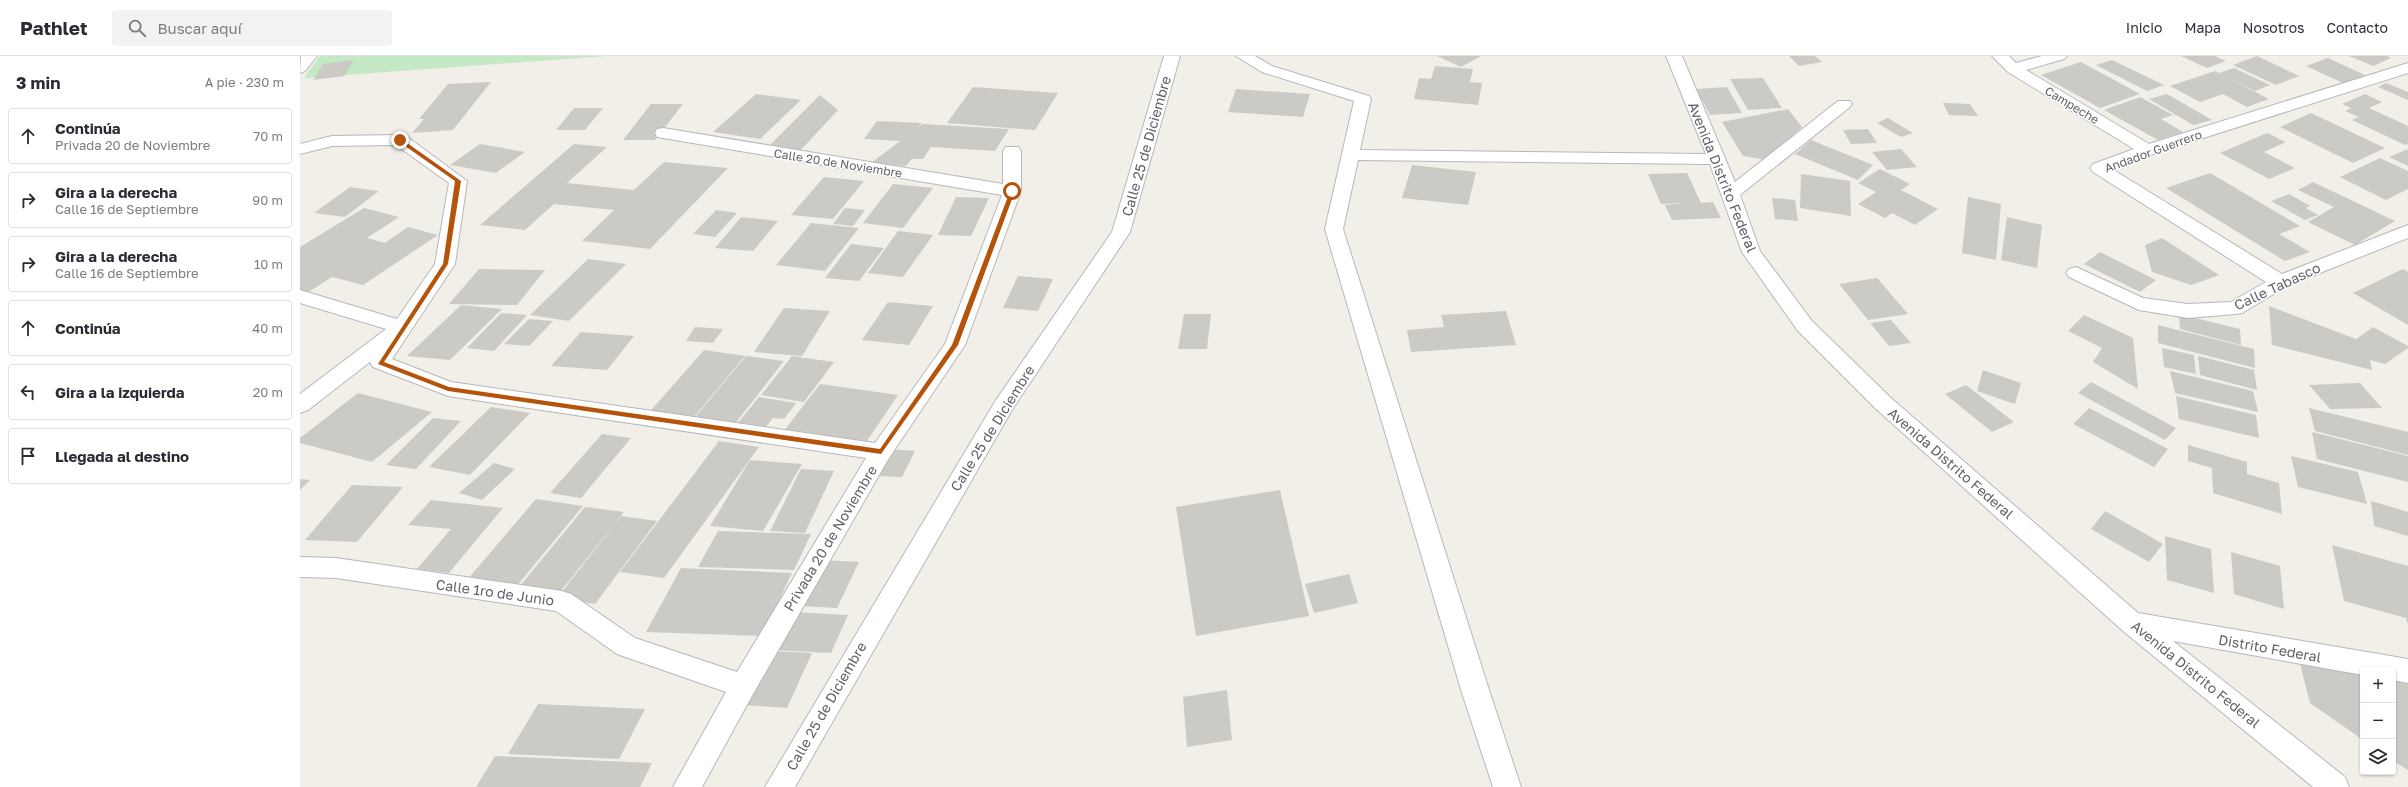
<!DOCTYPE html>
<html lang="es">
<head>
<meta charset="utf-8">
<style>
  :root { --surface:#fff; --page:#f2f2f3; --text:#2b2b33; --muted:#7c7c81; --line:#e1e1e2 }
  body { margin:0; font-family:"Golos Text",sans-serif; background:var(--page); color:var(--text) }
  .controls { position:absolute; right:12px; bottom:12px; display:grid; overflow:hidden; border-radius:4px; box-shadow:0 1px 3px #0004 }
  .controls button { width:36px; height:36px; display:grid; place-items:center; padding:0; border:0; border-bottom:1px solid var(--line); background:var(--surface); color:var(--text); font:20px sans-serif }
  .stop { position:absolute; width:12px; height:12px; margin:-9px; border:3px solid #b45309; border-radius:50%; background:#fff }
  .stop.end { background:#b45309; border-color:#fff; box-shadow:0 1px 4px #0008 }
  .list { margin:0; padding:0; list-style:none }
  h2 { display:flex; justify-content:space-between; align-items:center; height:52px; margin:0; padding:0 16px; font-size:17px }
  h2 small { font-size:13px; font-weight:400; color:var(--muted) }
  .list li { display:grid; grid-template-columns:26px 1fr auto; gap:12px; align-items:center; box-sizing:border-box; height:56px; margin:0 8px 8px; padding:0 8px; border:1px solid var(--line); border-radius:4px }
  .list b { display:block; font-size:15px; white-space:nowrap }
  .list p { margin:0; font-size:13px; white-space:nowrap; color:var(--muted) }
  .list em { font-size:13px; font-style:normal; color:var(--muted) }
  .icon { flex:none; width:22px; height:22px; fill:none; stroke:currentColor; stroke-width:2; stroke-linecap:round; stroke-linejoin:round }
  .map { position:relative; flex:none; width:2108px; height:731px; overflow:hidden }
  header { display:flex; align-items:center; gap:24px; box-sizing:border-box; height:56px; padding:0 20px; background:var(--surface); border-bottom:1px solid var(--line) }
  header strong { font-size:19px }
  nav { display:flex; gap:22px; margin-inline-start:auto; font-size:14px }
  .search { width:280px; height:36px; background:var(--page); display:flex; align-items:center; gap:10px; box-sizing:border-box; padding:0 14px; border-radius:4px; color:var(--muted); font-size:15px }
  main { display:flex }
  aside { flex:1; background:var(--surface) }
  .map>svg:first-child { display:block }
  .green { fill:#c5e8c5 }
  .building { fill:#cccac5 }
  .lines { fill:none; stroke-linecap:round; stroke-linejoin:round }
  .service-casing { stroke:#b5b8bc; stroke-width:2 }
  .minor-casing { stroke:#b5b8bc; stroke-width:2 }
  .service { fill:#fff; fill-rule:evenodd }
  .minor { fill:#fff; fill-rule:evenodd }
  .route { fill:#b45309 }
  .labels { text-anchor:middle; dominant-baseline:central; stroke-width:3; stroke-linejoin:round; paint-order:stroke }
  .far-street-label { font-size:12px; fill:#5f6368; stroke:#fff }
  .street-label { font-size:14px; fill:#5f6368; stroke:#fff }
</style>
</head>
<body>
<header>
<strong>Pathlet</strong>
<div class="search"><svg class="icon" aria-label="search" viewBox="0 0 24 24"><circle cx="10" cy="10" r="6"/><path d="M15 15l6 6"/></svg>Buscar aquí</div>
<nav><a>Inicio</a><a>Mapa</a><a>Nosotros</a><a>Contacto</a></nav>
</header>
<main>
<aside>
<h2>3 min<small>A pie · 230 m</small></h2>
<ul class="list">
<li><svg class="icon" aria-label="ahead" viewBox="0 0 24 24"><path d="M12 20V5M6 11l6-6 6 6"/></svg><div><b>Continúa</b><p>Privada 20 de Noviembre</p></div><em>70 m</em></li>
<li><svg class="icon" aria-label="right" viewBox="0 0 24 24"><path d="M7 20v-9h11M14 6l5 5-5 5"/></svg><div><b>Gira a la derecha</b><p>Calle 16 de Septiembre</p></div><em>90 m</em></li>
<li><svg class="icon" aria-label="right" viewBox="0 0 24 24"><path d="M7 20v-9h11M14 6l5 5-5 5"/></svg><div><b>Gira a la derecha</b><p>Calle 16 de Septiembre</p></div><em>10 m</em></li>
<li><svg class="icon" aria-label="ahead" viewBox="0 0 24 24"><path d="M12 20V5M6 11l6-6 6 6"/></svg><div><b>Continúa</b></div><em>40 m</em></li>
<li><svg class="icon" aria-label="left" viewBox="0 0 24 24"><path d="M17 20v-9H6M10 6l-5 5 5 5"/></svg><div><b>Gira a la izquierda</b></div><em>20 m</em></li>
<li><svg class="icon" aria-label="arrive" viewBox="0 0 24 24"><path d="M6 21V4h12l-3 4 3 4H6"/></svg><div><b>Llegada al destino</b></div></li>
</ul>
</aside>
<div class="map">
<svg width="2108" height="731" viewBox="0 0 2108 731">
  <rect width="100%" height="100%" fill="#f1efe8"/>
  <path class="green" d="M20,0H307L4,22Z"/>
  <path class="building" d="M1137,0H1181L1161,11Z
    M1489,0H1515L1522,6L1499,10Z
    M1881,0H1915L1926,5L1907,12Z
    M1957,0L1999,20L1976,29L1933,9Z
    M2049,0H2087L2091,2L2073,10Z
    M2028,2L2065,19L2043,27L2006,10Z
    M54,4L44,20L13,24L23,8Z
    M1812,4L1864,29L1847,35L1796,9Z
    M1781,6L1840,38L1800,52L1741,19Z
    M1135,10L1173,13L1170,26L1182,27L1178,49L1114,43L1119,22L1131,23Z
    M1934,12L1970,29L1955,35L1919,17Z
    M1915,15L1969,43L1947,51L1923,38L1900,46L1870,30Z
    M1463,22L1482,52L1448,54L1430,23Z
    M191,26L153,74L112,77L124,63H119L148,28Z
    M2086,27L2108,36V44L2078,31Z
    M673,31L758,37L735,74L647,67Z
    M1427,31L1442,57L1410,59L1396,33Z
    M936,33L1010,38L1003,61L928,56Z
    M456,38L501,44L460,83L413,76Z
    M1867,38L1912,64L1893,69L1849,43Z
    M2065,38L2082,46L2069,52L2108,70V88L2105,89L2052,64L2059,61L2045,55L2051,52L2042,48Z
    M520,39L538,54L498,97L466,93Z
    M1840,41L1873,59L1861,63L1883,76L1858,84L1804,54Z
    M1643,47L1670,48L1678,60L1649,59Z
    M351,48H383L355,84H323Z
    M274,52H303L285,74H256Z
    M1488,53L1502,71L1466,104L1443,100L1422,66Z
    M2011,57L2085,92L2053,107L1980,71Z
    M1588,62L1613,77L1601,81L1577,67Z
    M577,65L622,67L617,72L623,68L709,73L695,95L631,91L623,103H612L606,110L571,107L600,85L564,83Z
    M1568,73L1577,87L1551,88L1543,74Z
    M1967,77L1986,86L1964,96L1995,112L1969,123L1920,97Z
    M1511,84L1573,109L1558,124L1495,98Z
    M180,88L225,96L196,117L150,109Z
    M274,88L307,91L267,127L334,134L364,106L428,112L350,193L282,185L314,154L254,148L225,174L180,169Z
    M1601,93L1617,111L1587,114L1572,96Z
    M2108,93V110L2089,101Z
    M2080,102L2108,115V133L2086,144L2040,121Z
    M1112,109L1176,116L1168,149L1102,142Z
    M1580,113L1610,128L1601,134L1638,153L1615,169L1592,157L1585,162L1558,148L1576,136L1558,127Z
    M1387,117L1401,147L1413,146L1421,162L1372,164L1365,149L1384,147L1361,148L1348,118Z
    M1910,117L2000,170L1979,178L2010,196L1985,205L1866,132Z
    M1501,118L1550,125L1551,160L1500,152Z
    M524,121L564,125L533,163L491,159Z
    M2013,126L2095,165L2055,189L2008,166L2034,151L1998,134Z
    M593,128L633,132L603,172L563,167Z
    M50,131L79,135L45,161L14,157Z
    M1989,138L2010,150L2006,152L2018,159L2005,164L1971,145Z
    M656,141L689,142L671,180L638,179Z
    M1668,141L1701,148L1696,204L1662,197Z
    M1472,142L1495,144L1498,165L1475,163Z
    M64,152L99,161L67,182L85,187L108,171L138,179L63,229L32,221L7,237L0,235V191Z
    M545,152L565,154L553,170L533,168Z
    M416,154L437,157L415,181L393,178Z
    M441,161L478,165L453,195L415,192Z
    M1707,161L1742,169L1737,212L1701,204Z
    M511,167L559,172L525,215L476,209Z
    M598,175L633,179L603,221L568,217Z
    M1862,182L1919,219L1891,229L1852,216L1845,189Z
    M551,188L584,192L559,225L525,222Z
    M1800,196L1856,224L1840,236L1784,208Z
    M288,203L326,208L269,265L230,259Z
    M179,213L245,214L217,249L149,248Z
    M2103,213L2108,216V269L2053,237Z
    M718,220L753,223L738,255L703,252Z
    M1577,222L1608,258L1568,264L1539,228Z
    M588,246L633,250L609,289L562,284Z
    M161,249L202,253L150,304L107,300Z
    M1969,250L2056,283L2073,271L2108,290V292L2085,308L2070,304L2072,314L1972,289Z
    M484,252L530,255L502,300L454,296Z
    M1206,255L1216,289L1111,296L1107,274L1144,271L1141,259Z
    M201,257L227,259L194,295L167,292Z
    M884,258H911L907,293H878Z
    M1879,258L1940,273L1941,289L1880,273Z
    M1784,259L1833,282L1838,333L1793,306L1802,292L1768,275Z
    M229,263L253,265L229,290L204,288Z
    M1591,264L1611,287L1589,290L1570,267Z
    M1858,269L1954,293L1955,312L1858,287Z
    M395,271L423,273L413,287L386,285Z
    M281,276L334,280L307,314L251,310Z
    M1862,292L1894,299L1896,318L1864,311Z
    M404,294L445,300L390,366L346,360Z
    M446,300L484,305L431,373L391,366Z
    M492,300L534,306L504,346L461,339Z
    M1898,300L1954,314L1957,334L1900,319Z
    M1683,314L1721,327L1715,348L1677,335Z
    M1870,315L1953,335L1958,356L1875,337Z
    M1791,326L1876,372L1865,384L1778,337Z
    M2060,327L2082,352L2030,353L2009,329Z
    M520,328L598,339L565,388L483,376Z
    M1666,329L1714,366L1692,376L1645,338Z
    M58,337L132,356L72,406L0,387V382Z
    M1876,340L1956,359L1959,382L1879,363Z
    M459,341L496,347L484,363L473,362L461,377L433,373Z
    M191,351L230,357L170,419L129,411Z
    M1789,352L1868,393L1854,411L1773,368Z
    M2009,352L2108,376V399L2015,375Z
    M133,362L161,365L116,413L86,409Z
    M2012,376L2108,400V426L2017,403Z
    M302,378L331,382L281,442L250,437Z
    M419,385L459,391L364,522L320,516Z
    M1888,389L1947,406V418L1979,427L1982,458L1913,437L1912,412L1888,405Z
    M588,393L615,395L602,421L575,420Z
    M1991,400L2058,416L2067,448L1998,431Z
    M450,404L502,408L463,475L410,470Z
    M194,407L215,413L182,444L159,437Z
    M501,413L534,415L505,477L470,475Z
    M0,423L10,424L0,434Z
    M52,429L103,431L57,486L5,484Z
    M980,434L1009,560L896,580L876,451Z
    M236,443L283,450L215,532L167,524Z
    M131,444L203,452L149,517L117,513L151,473L108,469Z
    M2071,445L2108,456V480L2074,470Z
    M285,451L324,456L256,541L215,536Z
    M1805,455L1863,488L1849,506L1791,473Z
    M321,460L357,465L295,548L257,542Z
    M418,475L511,478L494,514L398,511Z
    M1865,480L1911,493L1914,537L1867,524Z
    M2032,489L2108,510V569L2106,562L2044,545Z
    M1931,496L1980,510L1984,553L1934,538Z
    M522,504L559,506L537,552L499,550Z
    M381,512L492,517L462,580L346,576Z
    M1049,518L1058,547L1014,557L1005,528Z
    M492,556L548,559L531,597L473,594Z
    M470,595L512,597L487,652L444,649Z
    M1998,600L2063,616V684L2010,647Z
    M2093,623L2108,627V714L2093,705Z
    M927,634L932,684L887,691L883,641Z
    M238,648L345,653L319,703L208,698Z
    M195,700L352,707L340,731H176Z"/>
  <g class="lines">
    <defs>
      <path id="service" d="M1,0H17L5,15L0,17Z"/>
      <path id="minor" d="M864,0H880L830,176L712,354L495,731H465L696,344L812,176Z
        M936,0H955L972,10L1069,40L1071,43L1060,94L1406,98L1366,0H1382L1435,126L1538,45H1550L1552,48L1550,51L1440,139L1460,195L1512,265L1591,342L1838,557L2108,603V627L2093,624V614H2063V619L1873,585L2045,721L2049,731H2013L1823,575L1575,352L1498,275L1442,196L1410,108L1058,104L1043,173L1190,637L1221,731H1193L1162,637L1025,173L1054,45L962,16Z
        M1692,0H1709L1716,7L1742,0H1767L1764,3L1726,14L1849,88L2108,7V17L1853,98L1812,113L1982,218L2108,169V182L1987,230L1942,257L1935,258L1888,262L1839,254L1769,221L1766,217L1769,213L1776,211L1843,242L1888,248L1931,246L1966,226L1793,116L1790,112L1793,108L1834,93L1708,16Z
        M363,72L703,128V95L706,91H718L721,95V135L665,289L589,402L453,638L402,731H373L426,636L317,598L256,555L36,522L0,521V501L36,502L262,535L271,538L335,582L437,616L566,402L148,340L73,311L70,306L8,354L0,357V338L86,273L0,247V234L97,263L135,208L149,127L96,89L32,90L0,98V88L32,80L100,79L106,80L167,125L155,208L92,303L151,326L575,387L645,288L702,139L357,81L355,77L357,73Z"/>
    </defs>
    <use href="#service" class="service-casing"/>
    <use href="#minor" class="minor-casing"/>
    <use href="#service" class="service"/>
    <use href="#minor" class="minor"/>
  </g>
  <path class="route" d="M100,82L161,125L148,208L84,306L149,331L580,393L652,289L710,135H715L658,289L581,398L148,335L78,308L143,208L155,125L98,85Z"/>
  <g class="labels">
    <g class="far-street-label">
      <text transform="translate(1772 49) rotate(31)">Campeche</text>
      <text transform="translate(1853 95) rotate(-20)">Andador Guerrero</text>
      <text transform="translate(538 107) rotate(9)">Calle 20 de Noviembre</text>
    </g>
    <g class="street-label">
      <text transform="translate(846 90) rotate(-74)">Calle 25 de Diciembre</text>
      <text transform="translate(1423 121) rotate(68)">Avenida Distrito Federal</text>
      <text transform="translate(1977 230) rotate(-25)">Calle Tabasco</text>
      <text transform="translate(692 372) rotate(-58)">Calle 25 de Diciembre</text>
      <text transform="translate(1651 407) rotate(41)">Avenida Distrito Federal</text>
      <text transform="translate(530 482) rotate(-59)">Privada 20 de Noviembre</text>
      <text transform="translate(195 536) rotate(8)">Calle 1ro de Junio</text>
      <text transform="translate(1970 592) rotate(10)">Distrito Federal</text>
      <text transform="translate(1896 618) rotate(39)">Avenida Distrito Federal</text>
      <text transform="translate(526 650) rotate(-60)">Calle 25 de Diciembre</text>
    </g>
  </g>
</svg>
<div class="controls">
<button>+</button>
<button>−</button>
<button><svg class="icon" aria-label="layers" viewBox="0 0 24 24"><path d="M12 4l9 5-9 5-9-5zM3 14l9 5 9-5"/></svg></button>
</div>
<div class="stop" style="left:712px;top:135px"></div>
<div class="stop end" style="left:100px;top:84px"></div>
</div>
</main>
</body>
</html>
